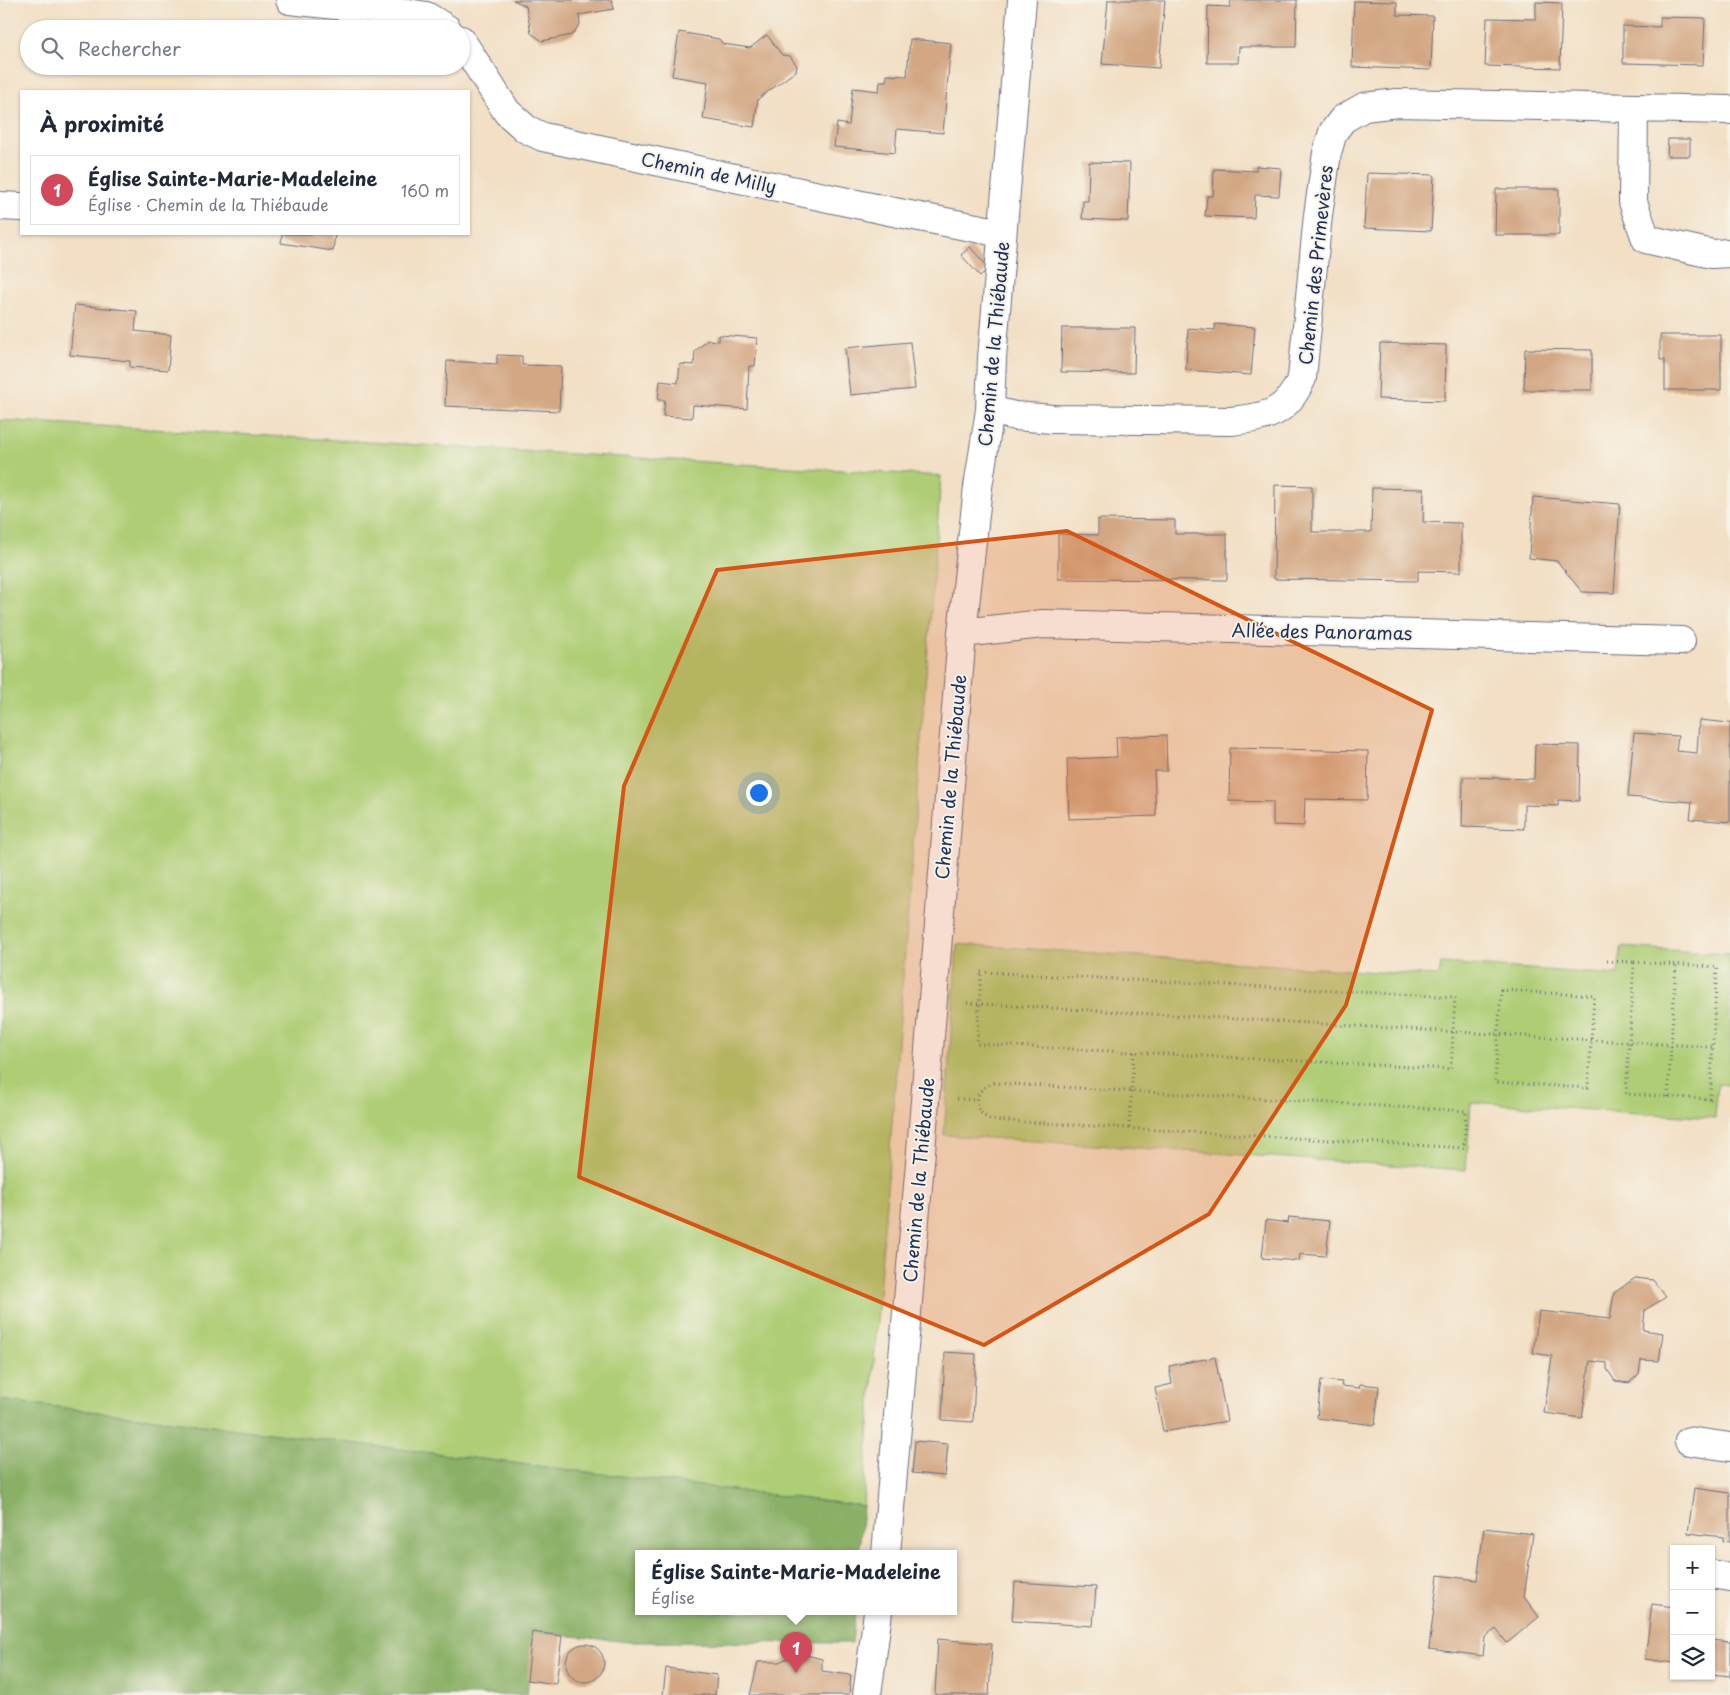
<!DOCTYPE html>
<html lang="fr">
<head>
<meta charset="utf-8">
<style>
  :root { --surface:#fff; --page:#f6f6f7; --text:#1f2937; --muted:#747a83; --line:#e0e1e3; --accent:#d1495b }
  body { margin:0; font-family:"Playpen Sans",sans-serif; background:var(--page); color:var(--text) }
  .controls { position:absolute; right:15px; bottom:15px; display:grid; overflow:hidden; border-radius:0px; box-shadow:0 1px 4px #0004 }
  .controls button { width:45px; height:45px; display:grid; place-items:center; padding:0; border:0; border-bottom:1px solid var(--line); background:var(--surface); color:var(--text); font:25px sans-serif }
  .you { position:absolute; left:758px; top:792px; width:18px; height:18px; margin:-12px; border:4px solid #fff; border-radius:50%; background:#1a73e8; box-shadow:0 0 0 8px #1a73e833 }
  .badge { display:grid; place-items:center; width:32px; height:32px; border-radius:50%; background:var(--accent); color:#fff; font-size:16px; font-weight:700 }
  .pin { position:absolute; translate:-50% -41px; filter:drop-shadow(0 1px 2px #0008) }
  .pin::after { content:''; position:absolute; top:26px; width:18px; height:15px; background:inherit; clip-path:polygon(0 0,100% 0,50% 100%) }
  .popup { position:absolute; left:635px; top:1550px; width:322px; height:65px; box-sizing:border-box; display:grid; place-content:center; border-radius:0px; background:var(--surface); filter:drop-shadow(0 1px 4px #0005); font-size:16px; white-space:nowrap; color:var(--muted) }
  .popup b { font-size:19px; color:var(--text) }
  .popup::after { content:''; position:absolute; left:50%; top:100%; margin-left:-10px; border:10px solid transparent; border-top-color:var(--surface) }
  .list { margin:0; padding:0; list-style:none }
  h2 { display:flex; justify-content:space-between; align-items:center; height:65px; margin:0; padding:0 20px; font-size:21px }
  h2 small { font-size:16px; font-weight:400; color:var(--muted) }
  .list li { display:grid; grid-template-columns:32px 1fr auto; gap:15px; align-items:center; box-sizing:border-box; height:70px; margin:0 10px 10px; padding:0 10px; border:1px solid var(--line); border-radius:0px }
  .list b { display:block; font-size:19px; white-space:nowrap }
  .list p { margin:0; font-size:16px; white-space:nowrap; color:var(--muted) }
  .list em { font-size:16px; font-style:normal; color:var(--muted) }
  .icon { flex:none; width:28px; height:28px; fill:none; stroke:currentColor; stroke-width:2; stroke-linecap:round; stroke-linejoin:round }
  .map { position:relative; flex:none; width:1730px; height:1695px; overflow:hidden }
  .search { position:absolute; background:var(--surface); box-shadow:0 1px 4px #0004; left:20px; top:20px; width:450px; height:55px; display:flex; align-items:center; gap:12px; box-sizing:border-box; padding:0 18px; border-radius:28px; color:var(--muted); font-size:19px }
  .panel { position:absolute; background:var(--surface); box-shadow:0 1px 4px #0004; left:20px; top:90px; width:450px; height:145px; border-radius:0px }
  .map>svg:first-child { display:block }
  .green { fill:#aecd74; stroke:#647e69 }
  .forest { fill:#8ab066; stroke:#527062 }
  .building { fill:#d3a783 }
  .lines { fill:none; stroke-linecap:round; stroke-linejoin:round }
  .minor-casing { stroke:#666d82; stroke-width:30 }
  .path { stroke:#666d82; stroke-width:3; stroke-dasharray:1 4; stroke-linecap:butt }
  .minor { stroke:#fff; stroke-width:28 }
  .marked { fill:#d45514; fill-opacity:0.2; stroke:#d45514; stroke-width:4; stroke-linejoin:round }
  .labels { text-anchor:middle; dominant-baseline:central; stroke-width:4; stroke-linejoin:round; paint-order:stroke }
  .street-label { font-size:18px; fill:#1b2f5e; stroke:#f7f3e8 }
</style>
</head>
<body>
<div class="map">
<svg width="1730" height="1695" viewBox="0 0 1730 1695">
  <rect width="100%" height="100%" fill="#f7f3e8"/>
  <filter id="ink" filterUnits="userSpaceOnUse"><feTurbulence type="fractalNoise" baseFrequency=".02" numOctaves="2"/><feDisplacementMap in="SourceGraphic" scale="10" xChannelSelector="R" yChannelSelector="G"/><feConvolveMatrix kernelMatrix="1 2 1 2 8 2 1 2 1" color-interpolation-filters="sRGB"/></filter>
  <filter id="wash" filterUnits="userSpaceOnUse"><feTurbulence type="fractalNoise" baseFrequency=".0096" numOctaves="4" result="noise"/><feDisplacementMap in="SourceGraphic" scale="20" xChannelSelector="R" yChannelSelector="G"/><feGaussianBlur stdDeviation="1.12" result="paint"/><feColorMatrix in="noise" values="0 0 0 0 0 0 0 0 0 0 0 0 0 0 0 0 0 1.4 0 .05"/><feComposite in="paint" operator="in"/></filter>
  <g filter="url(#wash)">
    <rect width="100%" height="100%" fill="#f2dfc4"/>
    <path class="green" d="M0,420L941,476L863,1506L0,1400Z
      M957,944L1439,976L1441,963L1618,975L1621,947L1730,954V1085L1718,1084L1715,1118L1471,1102L1466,1170L944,1135Z"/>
    <path class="forest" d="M0,1400L863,1506L859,1554H638V1612H855L852,1643L629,1642L533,1632L527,1695H0Z"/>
    <g id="blocks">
      <path class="building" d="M513,0H612L614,9L579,15L580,24L572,35L542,41L531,33L526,6Z
        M1108,0H1165L1159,68L1102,64Z
        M1231,0H1297L1296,47H1239L1238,63H1207L1208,6L1230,7Z
        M1354,1L1397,2V15L1433,16L1431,70L1352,67Z
        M1536,2L1562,3L1560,68L1485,66L1487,18L1536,19Z
        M1660,17L1705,18L1703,65L1623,63V26L1660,27Z
        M679,32L719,39L723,44L750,48L767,35L782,55L790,56L797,66L796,71L758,99L754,127L703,119L708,82L672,76Z
        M910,39L951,43L943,133L897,129L895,153L834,147L837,123L849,125L853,88L879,91L880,81H886L887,75L907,76Z
        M1668,139H1690V156H1667Z
        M1089,162L1130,163L1128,221L1082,219L1083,201H1088Z
        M1256,166L1281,168L1279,196L1255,195L1254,218L1205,216L1207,196H1213L1214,169L1256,171Z
        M1367,173L1434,175L1431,231L1364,228Z
        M1496,189H1559V235H1495Z
        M282,234H335L333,251L281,243Z
        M970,247L989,268L980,276L961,255Z
        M75,305L137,311L135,331L171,335L168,370L130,367V361L70,355Z
        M1215,324L1255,327L1251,375L1186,370L1188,328L1215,330Z
        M1062,328H1135L1134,373L1061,372Z
        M719,335L757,338L755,366H749L747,409L693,405L692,418L663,416L665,400H658L660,381L678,383L680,364L694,365L695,351L708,340L719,341Z
        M1660,335H1721V390H1665V360H1660Z
        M910,342L915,389L850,395L845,348Z
        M1380,343L1446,345L1445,401L1378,399Z
        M1525,349L1592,350V390H1524Z
        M497,355L522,356V365L561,366L559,411L445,406L447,361L497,364Z
        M1275,485L1312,486V532H1371L1372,488L1424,489L1423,522L1461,523V572L1418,571V581L1274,579Z
        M1533,497L1620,504L1614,593L1582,592L1557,561L1529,558Z
        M1098,519L1175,520V534H1227V580L1058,579V534L1098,535Z
        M1699,720L1730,723V822L1690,819L1692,802L1628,797L1634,733L1678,736L1676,751L1697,753Z
        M1166,735L1167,771H1154L1156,816L1069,819L1067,759L1117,757L1116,737Z
        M1535,744L1580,745L1579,801L1558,800V806L1524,805V829L1462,827L1463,777L1534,779Z
        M1230,748L1368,751L1367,800L1305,799L1304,826L1273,825V802L1229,801Z
        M1289,1217L1330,1221L1326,1256L1300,1254L1299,1261L1262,1258L1266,1220L1288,1223Z
        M1635,1278L1653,1280L1666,1297L1645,1310L1643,1330L1663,1333L1659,1361L1641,1360L1639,1374L1629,1383L1615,1381L1607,1369V1363L1590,1361L1582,1418L1544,1413L1552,1356L1533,1353L1539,1311L1610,1319L1614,1293Z
        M945,1352L976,1354L973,1422L942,1420Z
        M1215,1357L1227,1421L1163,1432L1155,1388L1172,1384L1169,1366Z
        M1321,1380L1342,1382L1341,1386L1359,1388L1360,1384L1379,1386L1375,1425L1317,1418Z
        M915,1441L948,1444L945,1476L912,1473Z
        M1694,1488L1730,1493V1542L1723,1541V1537L1688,1533Z
        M1484,1528L1533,1534L1524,1597L1539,1617L1507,1643L1496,1629L1485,1637L1483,1656L1429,1649L1438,1575L1477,1580Z
        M1015,1582L1096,1587L1093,1626L1012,1621Z
        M1652,1604L1674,1607V1663L1645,1659Z
        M532,1632L562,1636L556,1684L527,1680Z
        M938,1639L992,1644L989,1695H935Z
        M1711,1640L1730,1642V1676L1711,1674Z
        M566 1663a19 19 0 1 1 38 0a19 19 0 1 1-38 0Z
        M799,1653L822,1659V1671L851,1675L849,1695H750L758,1662H779Z
        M666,1668L717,1675L715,1695H663Z"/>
    </g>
  </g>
  <g filter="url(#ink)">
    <use href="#blocks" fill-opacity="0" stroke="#666d82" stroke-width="1"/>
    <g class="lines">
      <defs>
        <path id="minor" d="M290,0L408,13L426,16L447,29
          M461,40L507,112L526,129L543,137L894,212L1002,233
          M1634,108L1633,202L1646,239L1712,254L1730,253
          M0,206L21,207
          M990,410L1015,416L1053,419L1231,421C1268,417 1286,414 1302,378L1318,215L1327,153L1333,132L1343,119L1364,107L1397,103L1730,110
          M962,633L1043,624L1681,641
          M1689,1441L1730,1447
          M886,1554L921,1151L962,633L978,487L990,410L992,358L1022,0
          M1711,1574L1730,1577
          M867,1695L878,1612"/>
      </defs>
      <use href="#minor" class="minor-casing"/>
      <path class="path" d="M1607,961L1634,962
        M1634,962L1717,967L1710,1099L1626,1094Z
        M981,972L1455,997L1451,1069L977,1044Z
        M1501,990L1594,996L1588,1088L1495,1082Z
        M967,1003L1712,1047
        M994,1083L1466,1111L1464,1148L991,1120C970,1110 973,1089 994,1083Z
        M1668,1097L1676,965
        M957,1099L976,1100
        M1129,1128L1134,1052"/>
      <use href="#minor" class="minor"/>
    </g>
  </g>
  <path class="marked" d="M1067,531L1432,710L1346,1005L1209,1214L984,1345L579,1177L624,786L717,570Z"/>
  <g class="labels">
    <g class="street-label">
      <text transform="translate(709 172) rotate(12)">Chemin de Milly</text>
      <text transform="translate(1315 265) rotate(-84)">Chemin des Primevères</text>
      <text transform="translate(993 344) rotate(-85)">Chemin de la Thiébaude</text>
      <text transform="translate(1322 631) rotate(1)">Allée des Panoramas</text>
      <text transform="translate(950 777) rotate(-85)">Chemin de la Thiébaude</text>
      <text transform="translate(918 1180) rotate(-85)">Chemin de la Thiébaude</text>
    </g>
  </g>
</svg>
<div class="controls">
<button>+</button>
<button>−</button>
<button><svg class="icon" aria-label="layers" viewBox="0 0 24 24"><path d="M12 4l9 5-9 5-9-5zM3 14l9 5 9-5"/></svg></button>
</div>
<div class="you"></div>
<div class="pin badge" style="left:796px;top:1673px">1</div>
<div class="popup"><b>Église Sainte-Marie-Madeleine</b>Église</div>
<div class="search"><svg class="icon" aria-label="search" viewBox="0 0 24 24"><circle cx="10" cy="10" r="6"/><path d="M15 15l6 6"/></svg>Rechercher</div>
<section class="panel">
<h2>À proximité<small></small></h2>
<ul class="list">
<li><span class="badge">1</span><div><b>Église Sainte-Marie-Madeleine</b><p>Église · Chemin de la Thiébaude</p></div><em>160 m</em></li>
</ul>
</section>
</div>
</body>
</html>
